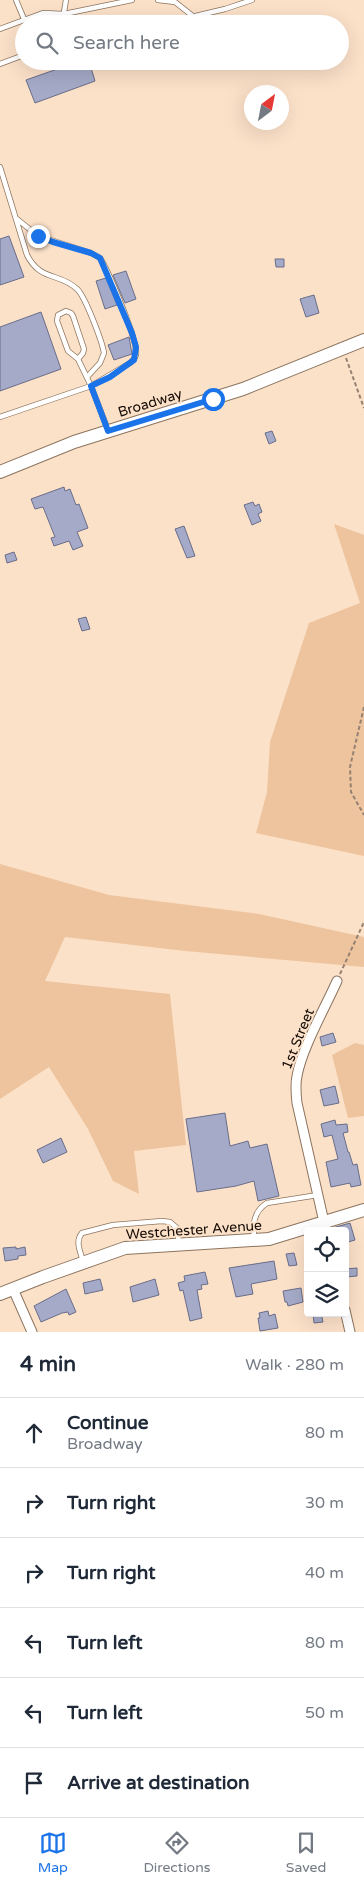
<!DOCTYPE html>
<html lang="en">
<head>
<meta charset="utf-8">
<style>
  :root { --surface:#fff; --page:#f2f2f3; --text:#1f2937; --muted:#747a83; --line:#e0e1e3; --accent:#1a73e8 }
  body { margin:0; font-family:"Varela Round",sans-serif; background:var(--page); color:var(--text) }
  .controls { position:absolute; right:15px; bottom:15px; display:grid; overflow:hidden; border-radius:5px; box-shadow:0 5px 20px #0002 }
  .controls button { width:45px; height:45px; display:grid; place-items:center; padding:0; border:0; border-bottom:1px solid var(--line); background:var(--surface); color:var(--text); font:25px sans-serif }
  .compass { position:absolute; left:244px; top:85px; width:45px; height:45px; border-radius:50%; background:var(--surface); box-shadow:0 5px 20px #0002; rotate:32deg }
  .stop { position:absolute; width:15px; height:15px; margin:-11px; border:4px solid #1a73e8; border-radius:50%; background:#fff }
  .stop.end { background:#1a73e8; border-color:#fff; box-shadow:0 1px 5px #0008 }
  .list { margin:0; padding:0; list-style:none }
  h2 { display:flex; justify-content:space-between; align-items:center; height:65px; margin:0; padding:0 20px; font-size:21px }
  h2 small { font-size:16px; font-weight:400; color:var(--muted) }
  .list li { display:grid; grid-template-columns:32px 1fr auto; gap:15px; align-items:center; box-sizing:border-box; height:70px; padding:0 20px; border-top:1px solid var(--line) }
  .list b { display:block; font-size:19px; white-space:nowrap }
  .list p { margin:0; font-size:16px; white-space:nowrap; color:var(--muted) }
  .list em { font-size:16px; font-style:normal; color:var(--muted) }
  .icon { flex:none; width:28px; height:28px; fill:none; stroke:currentColor; stroke-width:2; stroke-linecap:round; stroke-linejoin:round }
  .map { position:relative; flex:none; width:364px; height:1332px; overflow:hidden }
  .search { position:absolute; background:var(--surface); box-shadow:0 5px 20px #0002; left:15px; right:15px; top:15px; height:55px; display:flex; align-items:center; gap:12px; box-sizing:border-box; padding:0 18px; border-radius:28px; color:var(--muted); font-size:19px }
  .sheet { height:485px; background:var(--surface) }
  nav { display:flex; justify-content:space-around; align-items:center; box-sizing:border-box; height:70px; border-top:1px solid var(--line); background:var(--surface); font-size:14px; color:var(--muted) }
  nav a { display:grid; justify-items:center; gap:2px }
  nav .on { color:var(--accent) }
  .map>svg:first-child { display:block }
  .green { fill:#edc49d }
  .building { fill:#a5aac8; stroke:#696d89 }
  .lines { fill:none; stroke-linecap:round; stroke-linejoin:round }
  .lane-casing { stroke:#8c745e; stroke-width:6 }
  .street-casing { stroke:#8c745e; stroke-width:11 }
  .secondary-casing { stroke:#8c745e; stroke-width:14 }
  .path { stroke:#958272; stroke-width:2; stroke-dasharray:4 2.5; stroke-linecap:butt }
  .lane { stroke:#fff; stroke-width:4.5 }
  .street { stroke:#fff; stroke-width:9 }
  .secondary { stroke:#fff; stroke-width:12 }
  .route { stroke:#1a73e8; stroke-width:6 }
  .labels { text-anchor:middle; dominant-baseline:central; stroke-width:4; stroke-linejoin:round; paint-order:stroke }
  .street-label { font-size:14px; fill:#130a04; stroke:#fce1c9 }
</style>
</head>
<body>
<div class="map">
<svg width="364" height="1332" viewBox="0 0 364 1332">
  <rect width="100%" height="100%" fill="#fce1c9"/>
  <path class="green" d="M334,524L364,535V856L256,833L267,792L270,742L309,623L360,603Z
    M0,864L109,895L259,914L364,937V967L185,951L65,937L45,981L170,994L186,1145L134,1151L139,1194L113,1181L88,1129L49,1067L0,1099Z
    M355,1043L364,1045V1116L348,1118L332,1055Z"/>
  <path class="building" d="M80,61H89L95,81L35,103L26,80Z
    M9,236L24,277L0,285V239Z
    M275,259H284V267H276Z
    M126,271L136,299L125,303L113,275Z
    M106,278L117,305L105,309L96,281Z
    M314,295L319,313L306,317L300,299Z
    M41,312L61,369L0,391V327Z
    M129,337L132,354L114,360L108,345Z
    M272,431L276,441L269,444L265,433Z
    M64,487L65,491L70,489L76,505L79,504L88,528L77,532L83,546L73,550L69,541L54,546L51,538L55,537L43,507L35,509L31,499Z
    M253,502L255,506L259,504L262,512L258,514L261,521L252,525L244,505Z
    M184,526L195,556L187,558L175,529Z
    M14,552L17,560L7,563L5,555Z
    M86,617L90,629L82,631L78,619Z
    M333,1033L336,1042L322,1046L320,1037Z
    M335,1086L339,1103L324,1106L320,1090Z
    M225,1113L230,1146L248,1141L250,1148L267,1144L279,1196L258,1201L254,1181L236,1186L197,1192L186,1119Z
    M335,1120L336,1125L347,1124L348,1132L343,1133L348,1152H349L353,1165L357,1164L361,1185L351,1187L350,1183L331,1187L326,1162L338,1159L332,1135L324,1137L321,1124Z
    M61,1138L67,1152L43,1163L37,1150Z
    M350,1223L355,1240L345,1243V1231H332V1228Z
    M16,1247V1249L25,1247L26,1255L18,1256V1259L5,1261L3,1248Z
    M294,1253L297,1265L289,1266L286,1254Z
    M274,1261L277,1279L251,1284L253,1294L236,1297L229,1268Z
    M357,1268V1276L346,1277L345,1269Z
    M205,1272L208,1284L201,1285L202,1289L197,1290L202,1318L190,1321L183,1290L180,1291L178,1283L185,1281L184,1276Z
    M100,1279L103,1290L85,1294L83,1283Z
    M155,1279L159,1295L133,1302L130,1287Z
    M301,1288L303,1302L288,1306L287,1302H285L283,1291Z
    M66,1289L76,1312L69,1315L68,1312L62,1313L41,1322L34,1306Z
    M268,1311L269,1316L275,1314L278,1328L260,1331L258,1318H260L259,1313Z
    M313,1313H321L323,1322L314,1323Z"/>
  <g class="lines">
    <defs>
      <path id="lane" d="M16,0L24,19
        M158,0L175,2L194,17
        M62,24L66,0
        M162,24L225,9L252,0
        M0,29L43,13L64,14L132,0
        M0,64L24,55
        M0,167L27,255C41,282 59,272 77,289C85,296 102,341 104,353L100,363L87,377
        M78,359L83,353L84,349L73,316L71,313L66,311L58,315L57,321L68,351L78,359L91,386L108,430
        M0,417L91,386L130,363C133,360 136,358 136,354C138,341 108,270 100,258L91,253L38,236L17,219
        M254,1239C253,1224 253,1212 267,1203L318,1195
        M83,1261C80,1251 75,1241 82,1233L113,1225L162,1221L170,1222L177,1228L179,1244"/>
      <path id="street" d="M326,1231L297,1103C296,1094 295,1085 297,1076C302,1048 325,1008 337,981
        M13,1289L32,1332
        M345,1310L350,1332"/>
      <path id="secondary" d="M0,472L74,442L243,389L364,340
        M0,1294L43,1277L125,1248L269,1239L364,1210"/>
    </defs>
    <use href="#lane" class="lane-casing"/>
    <use href="#street" class="street-casing"/>
    <use href="#secondary" class="secondary-casing"/>
    <path class="path" d="M346,358L364,408
      M364,707L350,767L351,792L364,815
      M340,974L364,922"/>
    <use href="#lane" class="lane"/>
    <use href="#street" class="street"/>
    <use href="#secondary" class="secondary"/>
  </g>
  <g class="lines">
    <path class="route" d="M38,236L53,242L91,253L100,258L132,333L136,347L134,360L110,377L91,386L108,431L213,399"/>
  </g>
  <g class="labels">
    <g class="street-label">
      <text transform="translate(150 403) rotate(-17)">Broadway</text>
      <text transform="translate(298 1039) rotate(-68)">1st Street</text>
      <text transform="translate(194 1230) rotate(-4)">Westchester Avenue</text>
    </g>
  </g>
</svg>
<div class="controls">
<button><svg class="icon" aria-label="locate" viewBox="0 0 24 24"><circle cx="12" cy="12" r="6"/><path d="M12 2v4M12 18v4M2 12h4M18 12h4"/></svg></button>
<button><svg class="icon" aria-label="layers" viewBox="0 0 24 24"><path d="M12 4l9 5-9 5-9-5zM3 14l9 5 9-5"/></svg></button>
</div>
<svg class="compass" viewBox="-18 -18 36 36"><path d="M0-13l5 13h-10z" fill="#e53935"/><path d="M0 13l5-13h-10z" fill="#747a83"/></svg>
<div class="stop" style="left:213px;top:399px"></div>
<div class="stop end" style="left:38px;top:236px"></div>
<div class="search"><svg class="icon" aria-label="search" viewBox="0 0 24 24"><circle cx="10" cy="10" r="6"/><path d="M15 15l6 6"/></svg>Search here</div>
</div>
<section class="sheet">
<h2>4 min<small>Walk · 280 m</small></h2>
<ul class="list">
<li><svg class="icon" aria-label="ahead" viewBox="0 0 24 24"><path d="M12 20V5M6 11l6-6 6 6"/></svg><div><b>Continue</b><p>Broadway</p></div><em>80 m</em></li>
<li><svg class="icon" aria-label="right" viewBox="0 0 24 24"><path d="M7 20v-9h11M14 6l5 5-5 5"/></svg><div><b>Turn right</b></div><em>30 m</em></li>
<li><svg class="icon" aria-label="right" viewBox="0 0 24 24"><path d="M7 20v-9h11M14 6l5 5-5 5"/></svg><div><b>Turn right</b></div><em>40 m</em></li>
<li><svg class="icon" aria-label="left" viewBox="0 0 24 24"><path d="M17 20v-9H6M10 6l-5 5 5 5"/></svg><div><b>Turn left</b></div><em>80 m</em></li>
<li><svg class="icon" aria-label="left" viewBox="0 0 24 24"><path d="M17 20v-9H6M10 6l-5 5 5 5"/></svg><div><b>Turn left</b></div><em>50 m</em></li>
<li><svg class="icon" aria-label="arrive" viewBox="0 0 24 24"><path d="M6 21V4h12l-3 4 3 4H6"/></svg><div><b>Arrive at destination</b></div></li>
</ul>
</section>
<nav>
<a class="on"><svg class="icon" aria-label="map" viewBox="0 0 24 24"><path d="M3 6l6-2 6 2 6-2v14l-6 2-6-2-6 2zM9 4v14M15 6v14"/></svg>Map</a>
<a><svg class="icon" aria-label="directions" viewBox="0 0 24 24"><path d="M12 3l9 9-9 9-9-9zM9 14v-3h6M13 9l2 2-2 2"/></svg>Directions</a>
<a><svg class="icon" aria-label="saved" viewBox="0 0 24 24"><path d="M7 4h10v16l-5-4-5 4z"/></svg>Saved</a>
</nav>
</body>
</html>
